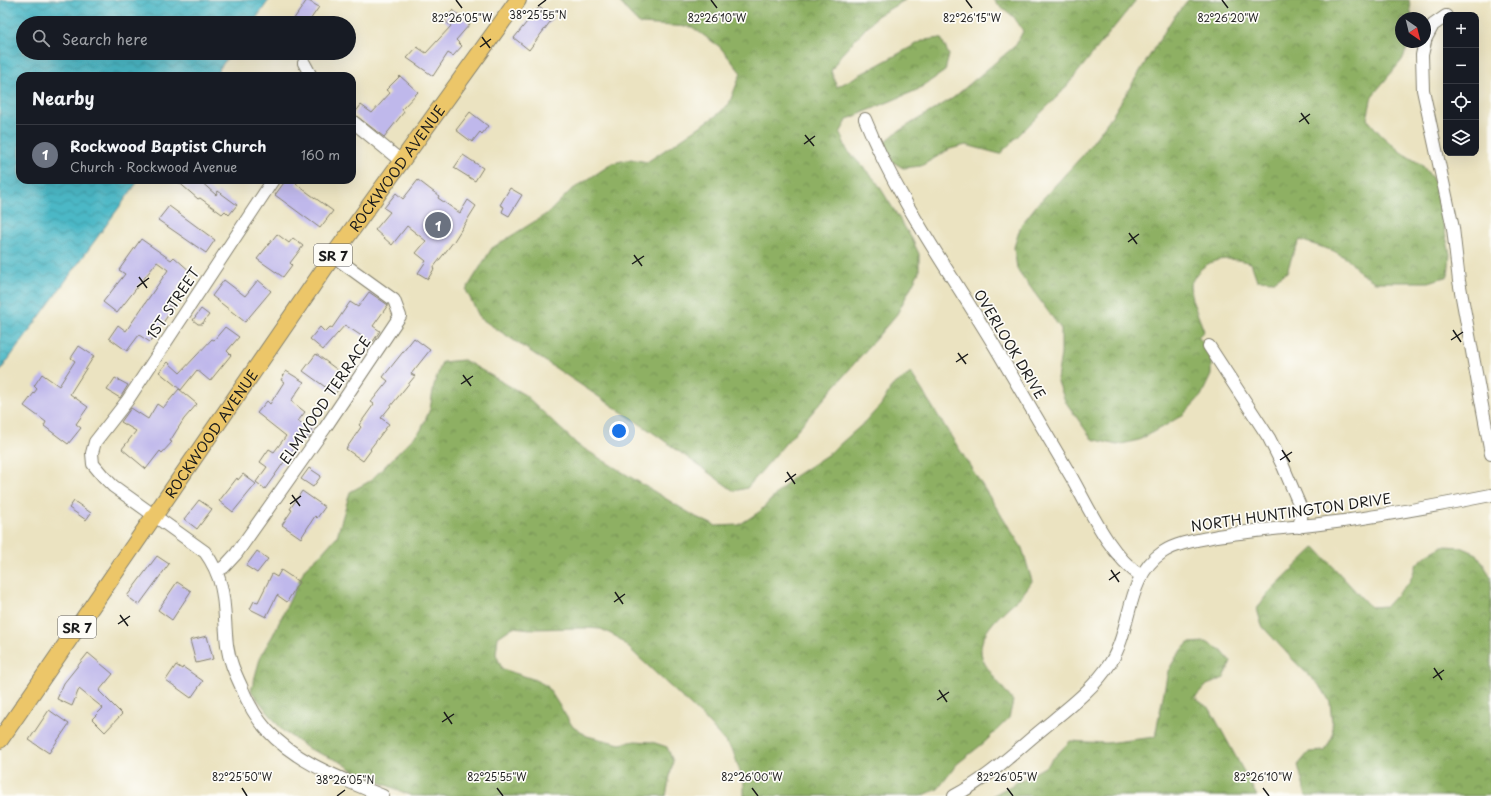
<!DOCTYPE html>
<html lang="en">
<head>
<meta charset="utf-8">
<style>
  :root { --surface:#171b24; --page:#242831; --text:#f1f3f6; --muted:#9ea1a6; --line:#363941; --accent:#0b8043 }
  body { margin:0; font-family:"Playpen Sans",sans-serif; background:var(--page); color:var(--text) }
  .controls { position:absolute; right:12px; top:12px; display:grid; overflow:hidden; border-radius:8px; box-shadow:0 4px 16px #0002 }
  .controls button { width:36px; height:36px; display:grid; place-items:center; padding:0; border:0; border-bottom:1px solid var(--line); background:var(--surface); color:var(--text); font:20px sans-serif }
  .compass { position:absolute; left:1395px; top:12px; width:36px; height:36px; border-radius:50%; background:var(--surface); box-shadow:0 4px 16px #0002; rotate:145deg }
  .you { position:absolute; left:619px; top:431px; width:14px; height:14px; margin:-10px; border:3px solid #fff; border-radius:50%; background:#1a73e8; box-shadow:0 0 0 6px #1a73e833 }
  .badge { display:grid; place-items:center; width:26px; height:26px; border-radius:50%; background:var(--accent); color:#fff; font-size:13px; font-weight:700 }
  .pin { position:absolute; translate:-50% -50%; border:2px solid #fff; box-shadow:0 1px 4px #0006 }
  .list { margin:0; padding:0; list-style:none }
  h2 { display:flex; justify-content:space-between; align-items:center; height:52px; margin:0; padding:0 16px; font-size:17px }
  h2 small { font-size:13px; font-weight:400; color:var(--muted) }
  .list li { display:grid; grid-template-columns:26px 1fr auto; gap:12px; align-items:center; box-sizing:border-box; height:60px; padding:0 16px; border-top:1px solid var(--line) }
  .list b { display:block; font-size:15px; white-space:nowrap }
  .list p { margin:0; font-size:13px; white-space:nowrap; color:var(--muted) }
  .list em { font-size:13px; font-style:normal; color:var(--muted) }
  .icon { flex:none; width:22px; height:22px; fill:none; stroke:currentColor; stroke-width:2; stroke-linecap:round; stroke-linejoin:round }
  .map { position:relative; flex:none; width:1491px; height:796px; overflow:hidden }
  .search { position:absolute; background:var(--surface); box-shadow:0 4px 16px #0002; left:16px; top:16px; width:340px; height:44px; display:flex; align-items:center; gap:10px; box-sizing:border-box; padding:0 14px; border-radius:22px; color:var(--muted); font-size:15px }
  .panel { position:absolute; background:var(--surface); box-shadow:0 4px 16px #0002; left:16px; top:72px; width:340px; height:112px; border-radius:12px }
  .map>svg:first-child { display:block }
  .forest { fill:url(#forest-crowns); stroke:#556640 }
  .water { fill:url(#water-waves); stroke:#346a71 }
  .building { fill:#bfb8eb }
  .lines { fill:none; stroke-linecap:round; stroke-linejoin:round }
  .minor-casing { stroke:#84806e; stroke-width:14 }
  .major-casing { stroke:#84806e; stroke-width:18 }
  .minor { stroke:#fff; stroke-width:12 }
  .major { stroke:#ecc669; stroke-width:16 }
  .ticks { fill:none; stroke:#1c1c1c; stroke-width:1.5 }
  .labels { text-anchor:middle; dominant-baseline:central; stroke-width:3.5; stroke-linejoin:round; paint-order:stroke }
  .shield { fill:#fdfcf7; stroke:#605f5e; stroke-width:1 }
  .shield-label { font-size:13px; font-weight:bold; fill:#1c1c1c }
  .street-label { font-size:14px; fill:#1c1c1c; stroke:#fdfcf7 }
  .ticks-label { font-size:10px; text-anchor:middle; fill:#1c1c1c; stroke:#fdfcf7; stroke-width:3.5; stroke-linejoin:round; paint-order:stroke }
</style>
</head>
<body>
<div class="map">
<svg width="1491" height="796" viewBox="0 0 1491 796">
  <defs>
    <pattern id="forest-crowns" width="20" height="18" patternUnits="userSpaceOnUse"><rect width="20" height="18" fill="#8eb064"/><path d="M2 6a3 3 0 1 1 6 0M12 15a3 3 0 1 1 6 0" fill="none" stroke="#738e52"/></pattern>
    <pattern id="water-waves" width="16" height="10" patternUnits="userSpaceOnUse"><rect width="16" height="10" fill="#4bb8c6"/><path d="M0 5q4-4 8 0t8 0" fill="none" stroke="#3e95a0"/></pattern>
  </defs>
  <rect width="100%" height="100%" fill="#fdfcf7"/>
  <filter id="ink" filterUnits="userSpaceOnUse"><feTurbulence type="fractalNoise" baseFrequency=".025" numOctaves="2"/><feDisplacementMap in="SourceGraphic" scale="8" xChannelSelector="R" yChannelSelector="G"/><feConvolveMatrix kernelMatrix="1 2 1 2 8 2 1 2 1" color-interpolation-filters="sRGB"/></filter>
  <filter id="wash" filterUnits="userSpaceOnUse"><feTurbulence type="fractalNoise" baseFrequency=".012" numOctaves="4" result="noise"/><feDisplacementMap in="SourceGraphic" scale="16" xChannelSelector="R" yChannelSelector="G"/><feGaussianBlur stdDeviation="0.9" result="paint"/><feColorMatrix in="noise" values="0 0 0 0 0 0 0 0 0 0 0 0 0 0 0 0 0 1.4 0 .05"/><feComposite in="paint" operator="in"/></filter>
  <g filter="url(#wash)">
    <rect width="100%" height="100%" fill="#ebe3c1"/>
    <path class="forest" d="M618,0H905L877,16L840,56L831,71L837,87L924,40L941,38L949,55L945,71L917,90L848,119L840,133L847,150L876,181L912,239L919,254V272L897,314L747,488L734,491L652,432L480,318L466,290L492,248L548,213L570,191L613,163L631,159L647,162L717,115L729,104L741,73L720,47L692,27L639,24Z
      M993,0H1136L1061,93L1000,154L966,145L950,149L921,166L903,168L888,159L885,142L897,132L953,98L1016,45L1023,31L1014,17Z
      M1188,0H1409L1412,18H1401V42H1410L1402,60L1372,96L1367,119L1382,136L1402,153L1422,165L1436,183L1439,206L1450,254L1448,276L1429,282H1375L1360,273L1349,260L1334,251L1300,240L1292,256L1287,272L1274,281L1257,280L1251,263C1232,258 1216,256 1201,269C1196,273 1193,280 1190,285L1192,300L1204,331L1198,337L1211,351V375L1201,396L1184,414L1163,427L1139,440L1117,445L1092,439L1065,401L1057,379L1061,354V329L1017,269L1014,247L1021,225L1036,206L1083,155L1114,113L1173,18Z
      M464,360L525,395L578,445L696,517L716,526L739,525L759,512L792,478L830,453L865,422L881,405L892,386L911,373L1022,548L1032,581C1029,586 1025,591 1021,596C1004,612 969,637 985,664C993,677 1004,689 1013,701L1009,718L985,742L957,764L938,789L921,796H744V784L733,751L704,718L617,637L601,629L584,628L531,629L513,627L498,637L496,654L502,669L533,679L547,686L573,727L587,736L620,744L635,741L652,742L667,747L673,761L666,796H412L356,772L341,762L309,749L282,730L251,691L261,655L273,635L305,568L322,553L337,536L350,492L370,481L421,430L430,409L434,385L442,362Z
      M1443,546L1461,547L1477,554L1491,577V795L1482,796H1306L1298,765L1309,752L1325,751L1333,735L1330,702L1321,687L1295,662L1262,626L1257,609L1267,594L1315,547L1370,607L1386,606L1410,581L1416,565L1428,554Z
      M1206,642L1221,650L1231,662L1224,678L1207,685L1195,698L1210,709L1257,796H992L1045,767L1070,741L1106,743L1155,737L1168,671L1176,657L1188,643Z"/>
    <path class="water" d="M0,0H269L253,23H23V53H231L214,76H20V180H139L0,371Z"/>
    <g id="blocks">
      <path class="building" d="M307,0L319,7L308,23H291Z
        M539,7L553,18L529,50L514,38Z
        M453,10L470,24L456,40L462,46L453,56L448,53L433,76L407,58L417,47L426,53L451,26L444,20Z
        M400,76L418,92L402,109L404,112L384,137L354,114L361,105L372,113L390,93L386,90Z
        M470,112L488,126L482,134L480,132L472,142L456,130Z
        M463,155L483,168L475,181L454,168Z
        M176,180H199L216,195L218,191L237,205L229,215L225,211L222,214L200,198L198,199Z
        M286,180H299L296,184L333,211L320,228L275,195Z
        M418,180L439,196L438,198L460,213L468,200L476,206L454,241L433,268L434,269L428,279L418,273L426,261L416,253L426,241L407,226L392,245L375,230L390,212L384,208L396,193L403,199Z
        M510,188L522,195L509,216L502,212L504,207L500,205Z
        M169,206L215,240L206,253L158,220Z
        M277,234L289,243L293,238L303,246L290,263L292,265L283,277L257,259Z
        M141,239L171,260L174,257L191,272L177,288L178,289L168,305L173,308L150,342L139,335L127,351L109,338L118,325L126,331L168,270L157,262L117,313L103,302L125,274L119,270Z
        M224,280L245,296L258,280L271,291L245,322L212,296Z
        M369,292L388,305L373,326L380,331L372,343L345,325L323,350L310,339L320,327L325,332L330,327L332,328L350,302L358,307Z
        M201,309L209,315L202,324H198L193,320Z
        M225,327L239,337L227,351L231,355L210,381L197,370L181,390L159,372L168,362L180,373L212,339L214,340Z
        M414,338L430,350L411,374L415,376L381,418L389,424L370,449L371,450L363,461L346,449L361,427L359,425L374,404L371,402L388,381L383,377Z
        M79,346L94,356L70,394L88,407L76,424L81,428L68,444L44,426L46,422L24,406L37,389L34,386L42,374L59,386L75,361L71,358Z
        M316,354L347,377L335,394L303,371Z
        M286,371L304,382L291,401L305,412L298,421L312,430L305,440L301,438L265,489L256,482L267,467L260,462L269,449L274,452L286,436L257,413L267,401L270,404L284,382L281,380Z
        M115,378L128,385L120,398L107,390Z
        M179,389L197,404L184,419L170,441L172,442L162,453L160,451L146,469L122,449L136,431L121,422L131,408L148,419L157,404L163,408Z
        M309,468L321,476L313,487L301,479Z
        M243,474L256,484L233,512L219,501L237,478L238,480Z
        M302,491L325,507L317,518L315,516L301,538L282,525L292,510L290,509Z
        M199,500L212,509L197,529L184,519Z
        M74,501L91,513L86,520L69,508Z
        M257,551L268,559L257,573L246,566Z
        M157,556L169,564L139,605L127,596Z
        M281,570L299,582L287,602L277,595L266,617L250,609L254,601L258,602L272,574L277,577Z
        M177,582L191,591L172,620L158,610Z
        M207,636L213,659L196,663L190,640Z
        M88,653L113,674L99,691L122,714L105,732L92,719L103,708L79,689L72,706L57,699L64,683Z
        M176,665L182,669L183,667L203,681L191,698L166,680Z
        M49,710L69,724L49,753L29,740Z"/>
    </g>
  </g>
  <g filter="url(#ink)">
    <use href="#blocks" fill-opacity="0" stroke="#84806e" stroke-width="1"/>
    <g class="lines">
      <defs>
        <path id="minor" d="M1425,40L1433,25L1446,16
          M1425,42L1422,55L1423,90L1453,228L1459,281L1491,454
          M304,63L311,76
          M865,119C898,202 952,274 997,350C1022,393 1047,435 1072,478C1091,512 1109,554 1141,576
          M352,121L401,161
          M273,180L127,401L95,442L92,453L93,464L103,476L113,486L205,552C228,584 223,609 227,645C229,660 235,673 241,686C247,701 256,718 267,730C298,764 343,779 383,796
          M1209,346L1269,438L1283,466L1300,506L1302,513L1299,527
          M217,571L224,567L236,554L325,428L400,316L394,300L333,256
          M954,796C985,780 1008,758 1034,736C1061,713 1092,692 1111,662C1132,628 1126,576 1163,552C1179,542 1199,540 1217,536C1257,530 1297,527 1336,522C1388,515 1440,505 1491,495"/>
        <g id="major">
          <path id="s1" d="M0,740L333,256L518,0"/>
        </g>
      </defs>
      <use href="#minor" class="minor-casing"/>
      <use href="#major" class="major-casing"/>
      <use href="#minor" class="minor"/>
      <use href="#major" class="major"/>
    </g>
  </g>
  <path class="ticks" d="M456,0L462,8M711,0L717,8M966,0L972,8M1222,0L1228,8M538,6L546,0M482,37L490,48M480,47L491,39M1301,113L1309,124M1299,122L1310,114M805,135L814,146M804,144L815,136M1129,233L1137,244M1128,242L1139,234M634,255L642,266M632,264L644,256M139,277L147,288M137,287L149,278M1453,330L1461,342M1451,340L1463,332M958,353L966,364M956,362L968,354M463,375L471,386M461,384L473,376M1282,450L1290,462M1280,460L1292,452M787,472L795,484M785,482L796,474M292,495L300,506M290,504L301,496M1111,570L1119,582M1109,580L1120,572M615,592L623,604M614,602L625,594M120,615L128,626M118,624L130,616M1434,668L1442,680M1433,678L1444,670M939,690L947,702M937,700L949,692M444,712L452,724M442,722L454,714M242,788L247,796M497,788L503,796M752,788L758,796M1007,788L1013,796M1263,788L1269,796M337,796L345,790"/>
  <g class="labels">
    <g class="shield">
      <rect x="314" y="244" width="38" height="22" rx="3"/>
      <rect x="58" y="616" width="38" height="22" rx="3"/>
    </g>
    <g class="shield-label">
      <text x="333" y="255">SR 7</text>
      <text x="77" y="627">SR 7</text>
    </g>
    <g class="street-label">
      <text stroke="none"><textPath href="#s1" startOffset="696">ROCKWOOD AVENUE</textPath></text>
      <text transform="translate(173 303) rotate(-56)">1ST STREET</text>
      <text transform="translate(1010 344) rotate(59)">OVERLOOK DRIVE</text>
      <text transform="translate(325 400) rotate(-56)">ELMWOOD TERRACE</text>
      <text stroke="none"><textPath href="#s1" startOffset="372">ROCKWOOD AVENUE</textPath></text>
      <text transform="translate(1291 512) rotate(-8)">NORTH HUNTINGTON DRIVE</text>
    </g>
  </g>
  <g class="ticks-label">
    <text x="538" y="19">38°25'55"N</text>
    <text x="462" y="22">82°26'05"W</text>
    <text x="717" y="22">82°26'10"W</text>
    <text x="972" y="22">82°26'15"W</text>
    <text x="1228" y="22">82°26'20"W</text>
    <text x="242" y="781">82°25'50"W</text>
    <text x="497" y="781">82°25'55"W</text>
    <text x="752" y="781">82°26'00"W</text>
    <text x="1007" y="781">82°26'05"W</text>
    <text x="1263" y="781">82°26'10"W</text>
    <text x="345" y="784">38°26'05"N</text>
  </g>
</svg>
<div class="controls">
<button>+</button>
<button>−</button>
<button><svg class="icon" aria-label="locate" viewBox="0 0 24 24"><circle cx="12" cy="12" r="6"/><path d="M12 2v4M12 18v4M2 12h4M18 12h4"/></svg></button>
<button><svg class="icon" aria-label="layers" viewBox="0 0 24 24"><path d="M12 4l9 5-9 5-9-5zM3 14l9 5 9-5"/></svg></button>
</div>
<svg class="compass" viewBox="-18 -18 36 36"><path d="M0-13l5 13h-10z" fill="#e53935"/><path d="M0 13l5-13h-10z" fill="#9ea1a6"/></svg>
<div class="you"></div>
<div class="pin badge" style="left:438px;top:225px;background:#6b7280">1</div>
<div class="search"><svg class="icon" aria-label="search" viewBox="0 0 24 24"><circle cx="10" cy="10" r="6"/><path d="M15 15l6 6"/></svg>Search here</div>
<section class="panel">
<h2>Nearby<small></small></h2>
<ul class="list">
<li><span class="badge" style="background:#6b7280">1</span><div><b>Rockwood Baptist Church</b><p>Church · Rockwood Avenue</p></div><em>160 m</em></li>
</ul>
</section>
</div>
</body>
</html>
